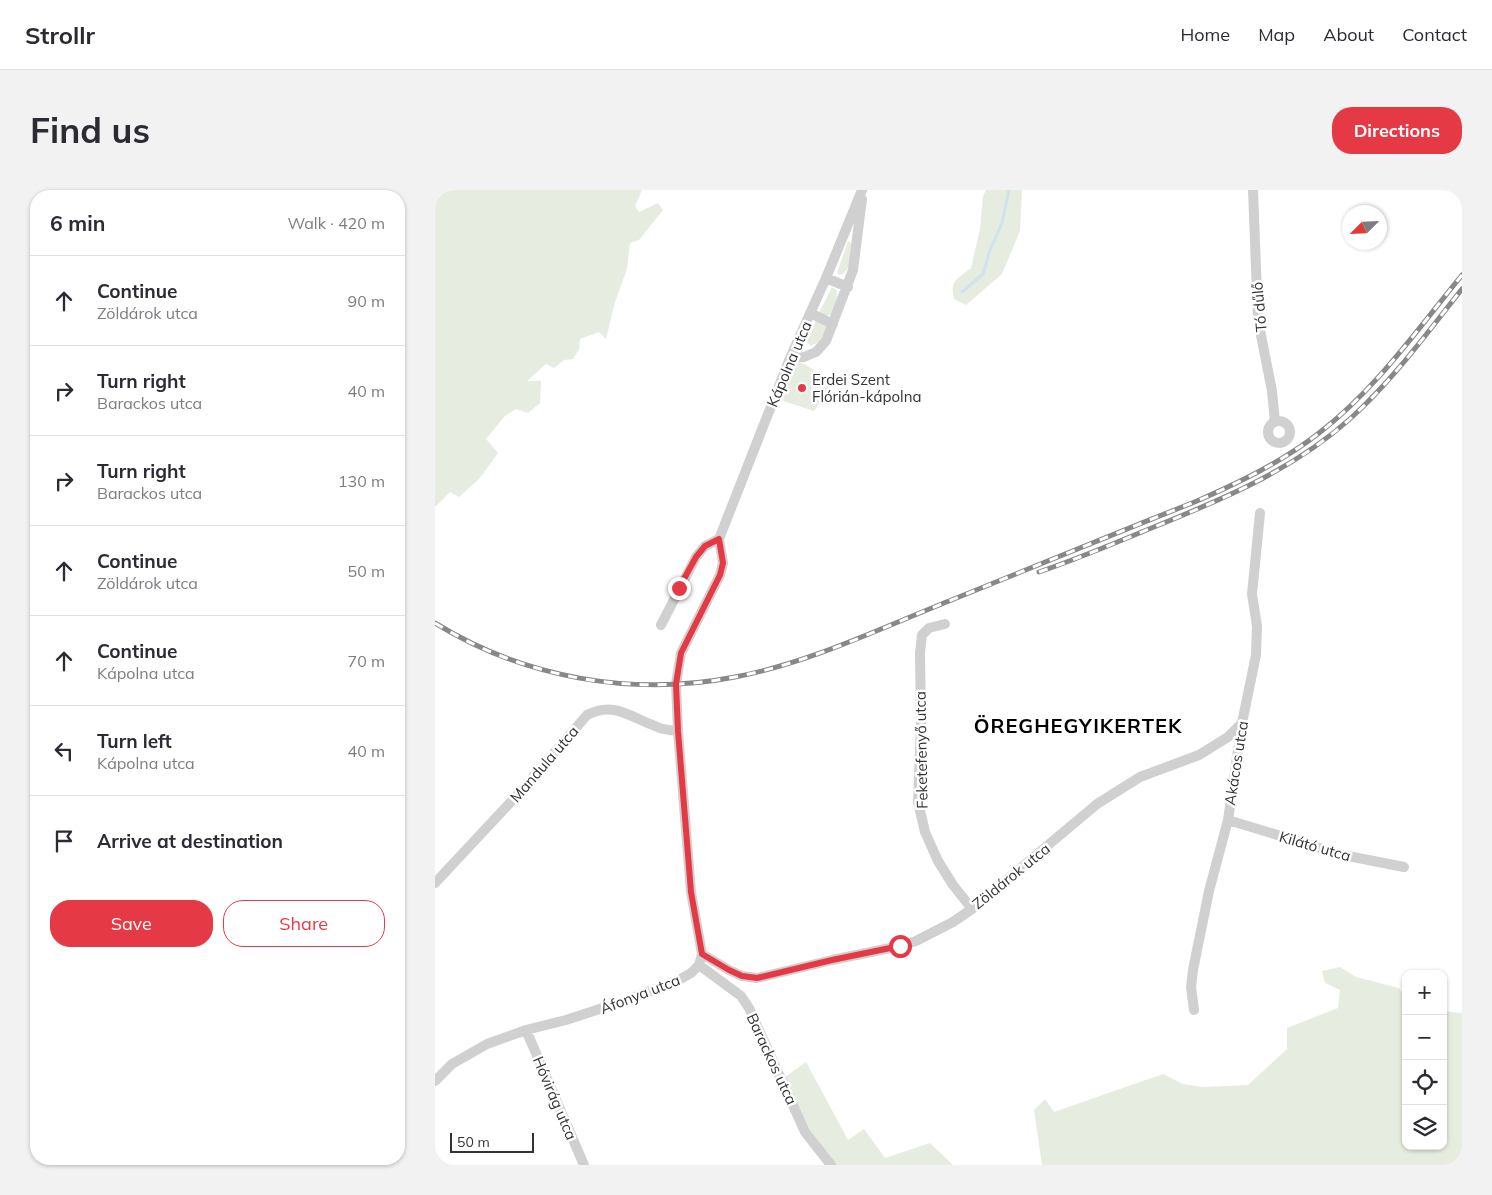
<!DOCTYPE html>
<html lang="en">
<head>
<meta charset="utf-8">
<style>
  :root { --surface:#fff; --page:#f2f2f3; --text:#2b2b33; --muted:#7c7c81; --line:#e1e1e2; --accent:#e63946 }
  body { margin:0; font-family:Mulish,sans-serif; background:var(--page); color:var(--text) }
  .controls { position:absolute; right:15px; bottom:15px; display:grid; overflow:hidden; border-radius:10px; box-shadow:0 1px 4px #0004 }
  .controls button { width:45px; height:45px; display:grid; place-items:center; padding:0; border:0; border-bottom:1px solid var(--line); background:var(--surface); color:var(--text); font:25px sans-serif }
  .compass { position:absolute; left:907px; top:15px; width:45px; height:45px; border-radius:50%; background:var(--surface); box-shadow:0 1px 4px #0004; rotate:246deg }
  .scale { position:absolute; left:15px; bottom:12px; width:84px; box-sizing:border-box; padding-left:5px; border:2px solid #333; border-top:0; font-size:14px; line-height:18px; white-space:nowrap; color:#333; -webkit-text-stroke:4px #fff; paint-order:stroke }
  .stop { position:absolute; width:15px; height:15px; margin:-11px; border:4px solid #e63946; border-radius:50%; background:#fff }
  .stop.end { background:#e63946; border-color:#fff; box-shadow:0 1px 5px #0008 }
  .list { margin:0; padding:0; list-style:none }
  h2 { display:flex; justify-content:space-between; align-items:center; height:65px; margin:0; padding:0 20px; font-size:21px }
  h2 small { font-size:16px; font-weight:400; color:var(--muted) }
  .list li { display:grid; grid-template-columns:32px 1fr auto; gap:15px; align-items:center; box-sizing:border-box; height:90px; padding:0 20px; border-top:1px solid var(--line) }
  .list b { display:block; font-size:19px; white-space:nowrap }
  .list p { margin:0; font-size:16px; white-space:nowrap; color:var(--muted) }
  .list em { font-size:16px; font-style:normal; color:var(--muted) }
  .actions { display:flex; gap:10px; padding:15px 20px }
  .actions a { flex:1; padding:11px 0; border:1px solid var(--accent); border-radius:20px; text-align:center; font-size:18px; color:var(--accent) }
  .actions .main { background:var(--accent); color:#fff }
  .icon { flex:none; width:28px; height:28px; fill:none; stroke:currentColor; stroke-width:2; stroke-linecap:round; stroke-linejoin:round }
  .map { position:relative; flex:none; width:1027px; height:975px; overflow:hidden; border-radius:20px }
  header { display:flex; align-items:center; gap:30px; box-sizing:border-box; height:70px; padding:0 25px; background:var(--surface); border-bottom:1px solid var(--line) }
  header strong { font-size:24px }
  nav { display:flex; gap:28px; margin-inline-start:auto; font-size:18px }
  .intro { display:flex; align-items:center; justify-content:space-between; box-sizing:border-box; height:120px; padding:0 30px }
  h1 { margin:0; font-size:35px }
  .button { padding:12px 22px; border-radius:20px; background:var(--accent); color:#fff; font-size:18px; font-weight:700 }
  main { display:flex; gap:30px; padding:0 30px }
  aside { flex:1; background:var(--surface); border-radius:20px; box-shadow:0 1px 4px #0004 }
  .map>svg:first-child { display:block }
  .green { fill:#e6ecdf }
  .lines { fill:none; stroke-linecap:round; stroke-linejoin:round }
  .stream { stroke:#cfe2ee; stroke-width:3 }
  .minor { stroke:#d0d0d0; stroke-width:10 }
  .rail-casing { stroke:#888; stroke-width:5 }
  .rail { stroke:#fff; stroke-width:3; stroke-dasharray:9; stroke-linecap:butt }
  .route { stroke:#e63946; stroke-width:6 }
  .poi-dot { fill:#e63946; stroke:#fff; stroke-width:2 }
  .labels { text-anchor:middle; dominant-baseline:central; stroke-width:5; stroke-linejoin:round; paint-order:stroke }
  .street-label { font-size:15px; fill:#333; stroke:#fff }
  .poi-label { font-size:15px; fill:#333; stroke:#fff; text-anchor:start }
  .district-label { font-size:20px; font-weight:bold; letter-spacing:1px; fill:#000; stroke:#fff }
</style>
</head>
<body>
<header>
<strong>Strollr</strong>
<nav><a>Home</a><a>Map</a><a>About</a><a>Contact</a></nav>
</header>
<div class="intro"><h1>Find us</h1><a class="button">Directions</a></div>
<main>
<aside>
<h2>6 min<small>Walk · 420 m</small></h2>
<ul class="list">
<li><svg class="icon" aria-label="ahead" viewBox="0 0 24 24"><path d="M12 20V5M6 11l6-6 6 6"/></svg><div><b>Continue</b><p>Zöldárok utca</p></div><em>90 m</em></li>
<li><svg class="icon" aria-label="right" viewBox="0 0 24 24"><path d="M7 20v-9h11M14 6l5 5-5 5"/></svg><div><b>Turn right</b><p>Barackos utca</p></div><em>40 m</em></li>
<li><svg class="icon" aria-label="right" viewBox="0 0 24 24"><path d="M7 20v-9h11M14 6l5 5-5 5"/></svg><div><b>Turn right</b><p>Barackos utca</p></div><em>130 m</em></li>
<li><svg class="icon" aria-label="ahead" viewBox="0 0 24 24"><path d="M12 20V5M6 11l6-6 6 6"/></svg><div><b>Continue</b><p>Zöldárok utca</p></div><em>50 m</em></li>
<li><svg class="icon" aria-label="ahead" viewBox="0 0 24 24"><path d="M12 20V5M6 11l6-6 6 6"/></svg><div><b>Continue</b><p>Kápolna utca</p></div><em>70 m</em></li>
<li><svg class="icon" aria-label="left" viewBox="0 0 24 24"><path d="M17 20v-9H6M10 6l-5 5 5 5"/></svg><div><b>Turn left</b><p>Kápolna utca</p></div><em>40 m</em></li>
<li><svg class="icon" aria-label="arrive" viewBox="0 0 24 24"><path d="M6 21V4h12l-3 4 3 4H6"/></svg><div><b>Arrive at destination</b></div></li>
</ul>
<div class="actions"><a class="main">Save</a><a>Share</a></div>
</aside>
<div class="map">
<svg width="1027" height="975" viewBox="0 0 1027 975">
  <rect width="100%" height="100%" fill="#fff"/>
  <path class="green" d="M0,0H207L200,16L204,22L223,13L228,20L204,50L195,53L192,79L180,112L171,149L164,142L145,149L144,159L138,169L129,170L119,178L111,174L92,191H106L105,213L93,223L81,219L70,226L51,249L63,263L44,289L24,307L15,302L0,317Z
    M551,0H587L585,41L567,84L531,115L519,109C514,91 523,88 536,78L545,39L548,6Z
    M413,51L416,53C415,64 418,81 405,85L402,83Z
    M397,97L402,101L401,115L395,125L391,126L384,123Z
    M381,130L392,135L386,151L376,156L372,152Z
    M358,171L369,174L398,191L392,203L379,221L348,211L344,205Z
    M905,777L921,787L964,798L971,809V956H1008V821L1027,823V975H607L599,920L610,909L619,922L728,884L748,894L768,897L813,895L852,859V838L903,818L905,800L890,793L887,781Z
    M371,872L413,950L429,939L450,968L495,953L518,975H400L372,939L350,887Z"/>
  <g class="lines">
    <path class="stream" d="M527,102L548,84L555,60L567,33L574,0"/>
    <path class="minor" d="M818,0L823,130L837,201L840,232
      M391,88L413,97
      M375,123L398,134
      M355,168L369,167L381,162L391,151L418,80L427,9
      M833 242a11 11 0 1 1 22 0a11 11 0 1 1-22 0Z
      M510,434L494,438L487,445L485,463L486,535L483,612L490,642L503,671L518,695L537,719
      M226,435L261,367L270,356L284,349
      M793,630L908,665L969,677
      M0,693L86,601L152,525C179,511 195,527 220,536C227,540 235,540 243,541
      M267,764L294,780L307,786L322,788L397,770L465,756L481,751L518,732L537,719L662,614L705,587L764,565L793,547L807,533
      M264,775L306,806L314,818L370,942L396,975
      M759,820L756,797L758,780L774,701L793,630L807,533L821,465L822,436L817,404L825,323
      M91,840L149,975
      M0,891L17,874L52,854L91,840L131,830L189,811L244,790L256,783L264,775L267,764L256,702L243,541L241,494L246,463L285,385L288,373L284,349L355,168L391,88L427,0"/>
    <defs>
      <path id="rail" d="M604,382C642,369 678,354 714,339C786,310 857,281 916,228C958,190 992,143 1027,99
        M0,433C89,488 197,507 300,487C374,473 444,439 514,411C596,378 679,344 762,311C805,292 847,272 884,243C941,199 982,140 1027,85"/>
    </defs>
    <use href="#rail" class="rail-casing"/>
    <use href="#rail" class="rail"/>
  </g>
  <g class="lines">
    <path class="route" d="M244,398L261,367L270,356L284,349L288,373L285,385L246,463L241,494L243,541L256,702L267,764L294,780L307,786L322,788L397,770L465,756"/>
  </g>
  <circle class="poi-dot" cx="367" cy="198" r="5"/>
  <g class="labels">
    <g class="street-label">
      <text transform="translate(824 117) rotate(-95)">Tó dűlő</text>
      <text transform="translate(354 174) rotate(-67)">Kápolna utca</text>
      <text transform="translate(486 560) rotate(-91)">Feketefenyő utca</text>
      <text transform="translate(801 573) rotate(-81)">Akácos utca</text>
      <text transform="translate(109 574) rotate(-49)">Mandula utca</text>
      <text transform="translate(880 656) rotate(16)">Kilátó utca</text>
      <text transform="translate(576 686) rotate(-39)">Zöldárok utca</text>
      <text transform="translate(205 804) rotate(-21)">Áfonya utca</text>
      <text transform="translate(337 869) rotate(65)">Barackos utca</text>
      <text transform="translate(120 908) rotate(67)">Hóvirág utca</text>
    </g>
    <g class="poi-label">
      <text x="377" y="189">Erdei Szent<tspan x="377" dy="17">Flórián-kápolna</tspan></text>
    </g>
    <g class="district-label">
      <text x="643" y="535">ÖREGHEGYIKERTEK</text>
    </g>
  </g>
</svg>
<div class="controls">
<button>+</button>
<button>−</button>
<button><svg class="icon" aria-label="locate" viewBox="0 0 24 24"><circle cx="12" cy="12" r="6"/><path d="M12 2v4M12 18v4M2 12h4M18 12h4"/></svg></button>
<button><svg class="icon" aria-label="layers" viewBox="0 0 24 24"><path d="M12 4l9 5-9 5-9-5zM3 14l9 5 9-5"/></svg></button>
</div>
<svg class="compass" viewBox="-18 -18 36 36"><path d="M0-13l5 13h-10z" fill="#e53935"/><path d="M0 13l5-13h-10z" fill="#7c7c81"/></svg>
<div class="scale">50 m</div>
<div class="stop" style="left:465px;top:756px"></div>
<div class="stop end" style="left:244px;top:398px"></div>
</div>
</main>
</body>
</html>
